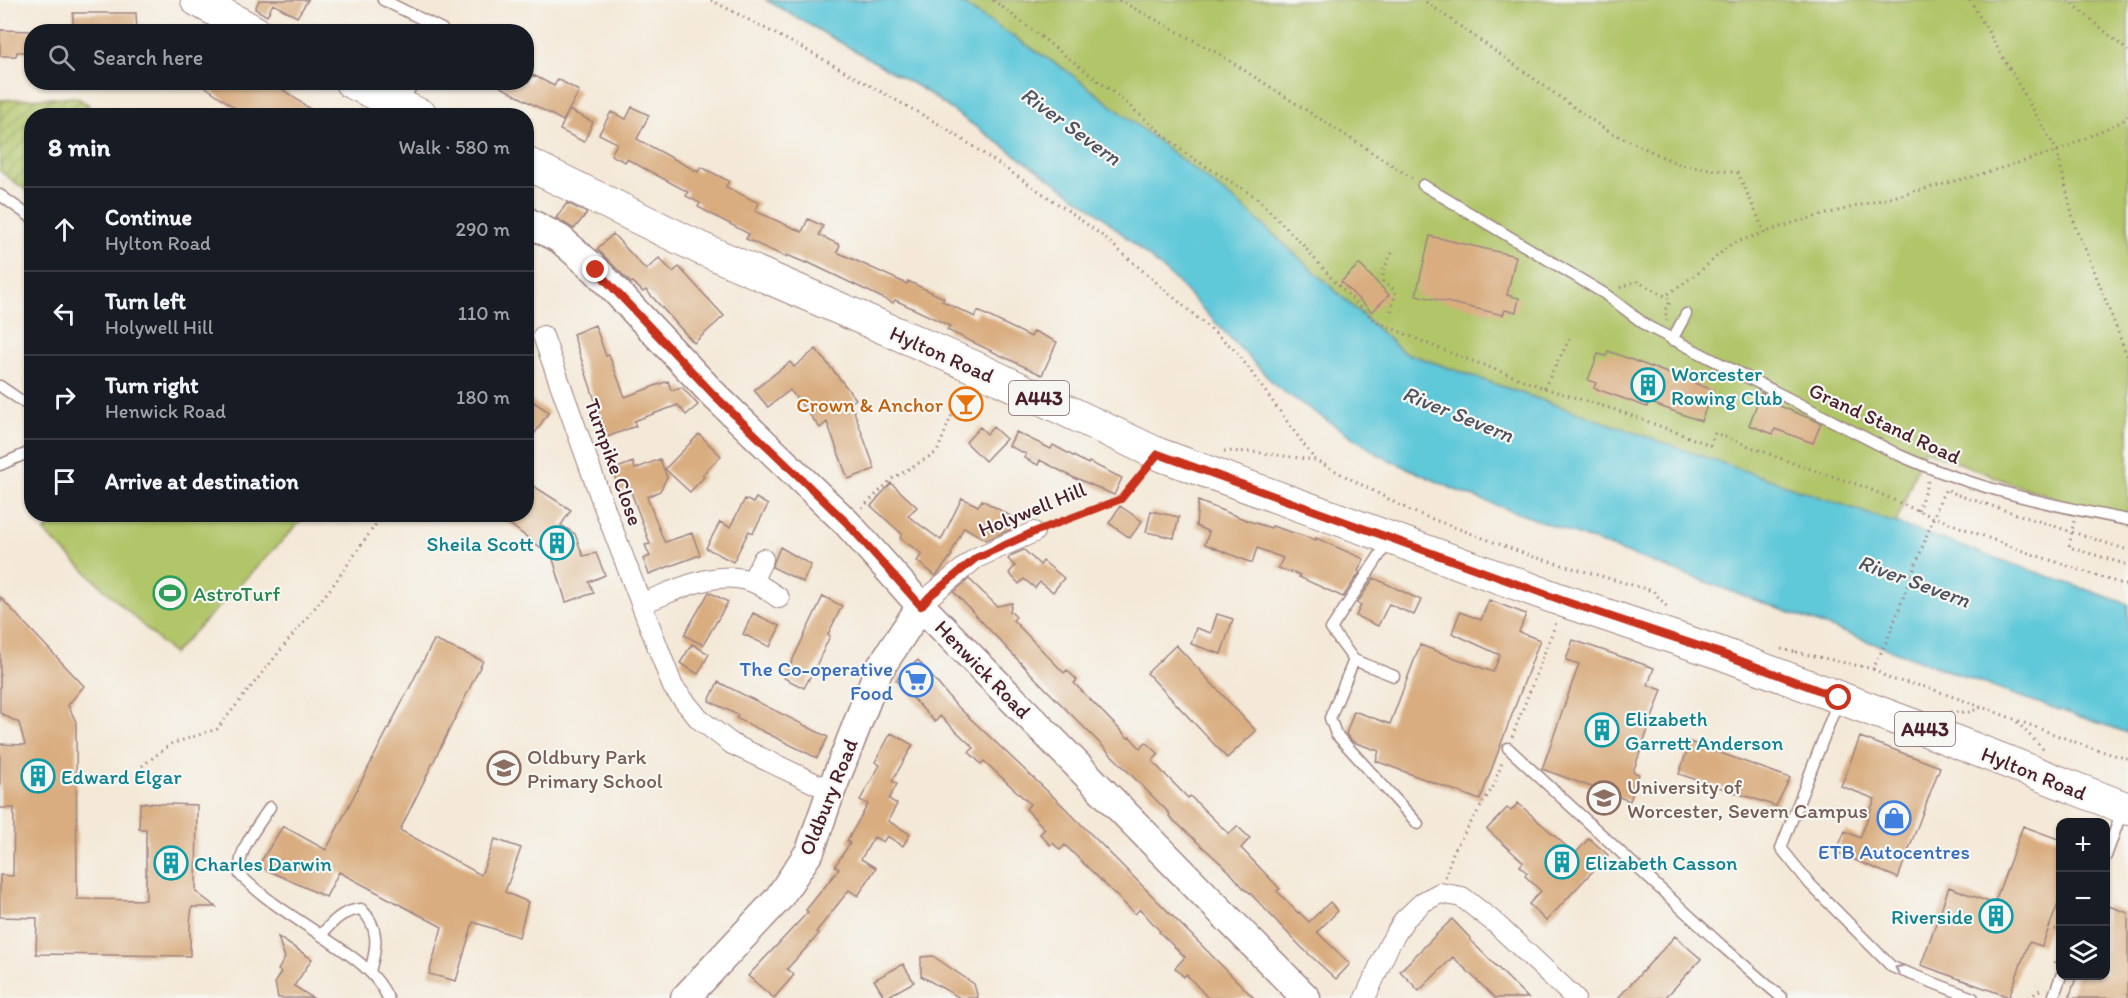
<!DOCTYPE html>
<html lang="en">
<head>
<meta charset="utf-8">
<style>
  :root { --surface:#171b24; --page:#242831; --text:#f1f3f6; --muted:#9ea1a6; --line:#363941 }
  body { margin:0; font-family:Itim,sans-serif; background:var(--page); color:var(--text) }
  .controls { position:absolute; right:18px; bottom:18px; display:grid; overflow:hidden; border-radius:12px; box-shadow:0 2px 4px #0004 }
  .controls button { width:54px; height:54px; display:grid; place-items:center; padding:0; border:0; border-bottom:2px solid var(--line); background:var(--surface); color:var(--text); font:30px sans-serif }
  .stop { position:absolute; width:18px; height:18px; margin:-14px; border:4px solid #c8321e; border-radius:50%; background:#fff }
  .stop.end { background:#c8321e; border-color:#fff; box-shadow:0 2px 6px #0008 }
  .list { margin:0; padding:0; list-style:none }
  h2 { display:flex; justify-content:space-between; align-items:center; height:78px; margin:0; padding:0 24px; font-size:26px }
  h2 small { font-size:20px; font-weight:400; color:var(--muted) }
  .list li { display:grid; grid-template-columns:39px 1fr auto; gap:18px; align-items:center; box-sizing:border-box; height:84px; padding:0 24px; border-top:2px solid var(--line) }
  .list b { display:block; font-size:22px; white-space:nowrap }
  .list p { margin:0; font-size:20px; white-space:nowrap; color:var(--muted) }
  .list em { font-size:20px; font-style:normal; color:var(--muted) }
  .icon { flex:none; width:33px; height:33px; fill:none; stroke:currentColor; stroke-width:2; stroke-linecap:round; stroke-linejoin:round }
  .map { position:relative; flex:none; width:2128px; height:998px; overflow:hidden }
  .search { position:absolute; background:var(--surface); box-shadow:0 2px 4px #0004; left:24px; top:24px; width:510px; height:66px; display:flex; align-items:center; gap:15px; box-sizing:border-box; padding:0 21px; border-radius:24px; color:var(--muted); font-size:22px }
  .panel { position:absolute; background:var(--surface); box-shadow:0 2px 4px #0004; left:24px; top:108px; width:510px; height:414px; border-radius:24px }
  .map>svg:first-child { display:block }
  .grass { fill:#b1c569; stroke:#7e724a; stroke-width:1.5 }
  .garden { fill:url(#garden-furrows); stroke:#7e724a; stroke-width:1.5 }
  .water { fill:#5fc8d9; stroke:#547482; stroke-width:1.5 }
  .building { fill:#d9ad80 }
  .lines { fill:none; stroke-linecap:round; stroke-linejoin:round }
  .lane-casing { stroke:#9f8482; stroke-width:13 }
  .street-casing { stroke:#9f8482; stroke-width:22 }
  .secondary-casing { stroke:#9f8482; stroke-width:31 }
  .primary-casing { stroke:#9f8482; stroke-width:34 }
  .path { stroke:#9f8482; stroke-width:3; stroke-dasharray:1.5 4.5; stroke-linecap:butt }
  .lane { stroke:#fff; stroke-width:10 }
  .street { stroke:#fff; stroke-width:20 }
  .secondary { stroke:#fff; stroke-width:28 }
  .primary { stroke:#fff; stroke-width:32 }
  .path-bridge { stroke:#9f8482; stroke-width:3; stroke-dasharray:1.5 4.5; stroke-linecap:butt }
  .oneway { stroke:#ae9aa0 }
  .route { stroke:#c8321e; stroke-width:8 }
  .labels { text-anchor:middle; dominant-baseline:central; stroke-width:4.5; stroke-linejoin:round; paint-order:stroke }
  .shield { fill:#f6f6f2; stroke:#7e6067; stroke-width:1.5 }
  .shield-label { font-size:20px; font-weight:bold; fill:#4a1f2b }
  .street-label { font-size:21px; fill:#4a1f2b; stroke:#f6f6f2 }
  .culture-label { font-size:21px; fill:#0d838f; stroke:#f6f6f2; text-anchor:start }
  .food-label { font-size:21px; fill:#c56008; stroke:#f6f6f2; text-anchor:end }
  .leisure-label { font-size:21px; fill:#27864d; stroke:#f6f6f2; text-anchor:start }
  .shop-label { font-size:21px; fill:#366cbe; stroke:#f6f6f2; text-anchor:end }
  .education-label { font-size:21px; fill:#785e54; stroke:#f6f6f2; text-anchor:start }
  .water-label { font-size:22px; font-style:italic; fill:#50525f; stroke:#f6f6f2 }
</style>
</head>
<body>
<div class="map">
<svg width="2128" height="998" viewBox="0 0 2128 998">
  <defs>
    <pattern id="garden-furrows" width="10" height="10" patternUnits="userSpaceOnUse" patternTransform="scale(1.5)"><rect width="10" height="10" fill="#b1c569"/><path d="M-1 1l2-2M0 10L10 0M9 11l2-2" fill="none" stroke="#929f57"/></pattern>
  </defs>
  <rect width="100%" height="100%" fill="#f6f6f2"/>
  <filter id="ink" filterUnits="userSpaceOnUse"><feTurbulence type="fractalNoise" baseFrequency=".0167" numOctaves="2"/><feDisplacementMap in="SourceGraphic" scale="12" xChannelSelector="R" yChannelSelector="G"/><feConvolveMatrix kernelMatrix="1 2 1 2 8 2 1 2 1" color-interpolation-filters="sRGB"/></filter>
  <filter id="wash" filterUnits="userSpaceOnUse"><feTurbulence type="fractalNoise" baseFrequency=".008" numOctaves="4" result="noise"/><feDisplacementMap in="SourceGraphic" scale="24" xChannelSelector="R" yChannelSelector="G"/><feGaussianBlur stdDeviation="1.35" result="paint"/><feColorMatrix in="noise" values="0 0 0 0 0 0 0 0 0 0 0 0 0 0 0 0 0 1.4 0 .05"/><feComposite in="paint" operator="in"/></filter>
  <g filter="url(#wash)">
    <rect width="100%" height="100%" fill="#f4e9d8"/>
    <path class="grass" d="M956,0H2128V515L2102,513L2010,483L1924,449L1896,524L1403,352L1244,208L1067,71Z
      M61,515V514L307,515L173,654L44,532Z"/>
    <path class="garden" d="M76,97L89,105L81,115L32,116L31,194L0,171V100Z"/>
    <path class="water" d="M766,0H956L1067,71L1244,208L1403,352L2128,604V733L2006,692L1458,491L1381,456L1277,387L1174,279L1096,211L922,89Z"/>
    <g id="blocks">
      <path class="building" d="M259,0H308L297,17L273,4L267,16L255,9Z
        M73,13H136L137,32H73Z
        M0,30L32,31V52H17L16,56H0Z
        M533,75L554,86L558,79L579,91L563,121L492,82H529Z
        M199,82H272L320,116H246Z
        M632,107L649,115L637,139L698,172L701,167L729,181L726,187L759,203L755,211L802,232L808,219L823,226L819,235L840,245L837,252L907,284L908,281L944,298L942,301L975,317L978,311L1031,337L1034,331L1057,342L1042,375L947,330L950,326L895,300L893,303L807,262L806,263L787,255L786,257L746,239L749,234L698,207L700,203L686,196L688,192L627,159L625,162L611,155L617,143L599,134L611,112L626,119Z
        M569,110L593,122L584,142L560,130Z
        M567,203L587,213L574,229L556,218Z
        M613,234L646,270L659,258L673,272L679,267L724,316L694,343L646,290L643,292L633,282L631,283L597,249Z
        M1430,236L1516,256L1507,295L1519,298L1516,312L1505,310L1503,315L1416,295Z
        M1359,264L1389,295L1372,312L1341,282Z
        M595,325L606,356L609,355L625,397L668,381L671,390L682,387L698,405L686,415L678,405L634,421L636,426L607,437L573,334Z
        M816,349L856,399L851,403L875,469L848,479L827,422L820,428L790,390L768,407L754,390L790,362L794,367Z
        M1608,351L1713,390L1701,421L1648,402L1647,407L1594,388L1596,383L1588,380L1598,354L1606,356Z
        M969,384L982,391L971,411L958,404Z
        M1761,393L1776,401L1775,404L1821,423L1813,443L1775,429L1773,434L1749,425Z
        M526,397L549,412L535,433L526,427Z
        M980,427L987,434L993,427L1006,439L985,461L966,442Z
        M1016,432L1051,449L1053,445L1088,464L1089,462L1122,478L1114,495L1076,478V479L1040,460L1038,465L1024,458L1026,454L1009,446Z
        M699,434L721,456L702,475L704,477L690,492L665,469Z
        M660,459L667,477L660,491L647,497L663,539L665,542L692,533L700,555L649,574L643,559L650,556L645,545L650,544L630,489L621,492L612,470L633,462L635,469Z
        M526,481L571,510L561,525L575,534L583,556L596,553L605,575L589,582L594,593L566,602L552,556L496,514H526Z
        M891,483L917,507L908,516L941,540L962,498L978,506L982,500L1016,519L1010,530L986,540L964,527L951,554L952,555L936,576L917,561L922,554L900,538L902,534L871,506Z
        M756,498L768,505L753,533L749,531L733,562L706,548L720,522L730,527L745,499L753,503Z
        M1198,501L1249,521L1271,528L1272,526L1316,540V538L1364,559L1358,571L1360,572L1343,597L1299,577L1300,575L1278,568L1283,558L1257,548L1252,563L1205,544L1209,532L1196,526Z
        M1120,506L1142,521L1130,538L1109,523Z
        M1151,511L1179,517L1174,538L1146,532Z
        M780,547L811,565L803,582L772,567Z
        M1024,550L1040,565L1043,561L1064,578L1053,592L1040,582L1035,588L1024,579L1019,584L1009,573L1015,566L1008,559L1012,555Z
        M1374,578L1421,600L1414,615L1389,604L1378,626L1356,616L1361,605L1357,603Z
        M969,579L997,606L1012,603L1010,611L1016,617L1013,620L1064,673L1067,670L1077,680L1074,683L1128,738L1130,737L1140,748L1146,742L1159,754L1152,761L1188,798L1190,796L1229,834L1237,826L1250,838L1241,848L1280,889L1277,891L1298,913L1299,912L1309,922L1330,902L1338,911L1317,932L1350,964L1336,979L1301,947L1247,890L1246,891L1229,871L1169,816L1170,814L1036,679L954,592Z
        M709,592L728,602L703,645L684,635Z
        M823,596L842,606L828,634L830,636L817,664L804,688L784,678Z
        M0,597L84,686L68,705L76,722L77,899L146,900V829H139L140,803L197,805L196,892L216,907H192L190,922V956L36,954L37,918L0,917V875L13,876L14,808H0V744L25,745L19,723L0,713Z
        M1489,600L1526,614L1519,632L1540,640L1480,800L1376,761L1379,751L1353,742L1346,734L1354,711L1390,724L1420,645L1493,672L1500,655L1452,633L1460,612L1481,620Z
        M753,613L780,626L770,647L743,634Z
        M1217,614L1233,619L1221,654L1191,644L1196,628L1211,633Z
        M434,640L483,661L400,830L481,875L495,839L521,848L505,892L528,902L519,937L473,922L456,981L429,974L442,927L339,872L326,897L258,866L283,826L326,850Z
        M1573,640L1654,668L1648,685L1662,690L1633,772L1639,774L1630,801L1542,769L1579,664L1566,660Z
        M692,644L709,654L698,674L680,663Z
        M1176,645L1256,731L1227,758L1147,673Z
        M918,660L954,703L1062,805L1254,998H1208L1186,974L1184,977L1175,968L1185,957L1159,932L1160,931L1140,909L1135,914L1065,845L1060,850L1053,843L1050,845L1040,834L1045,829L1026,809L1030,804L984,761L981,764L969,752L974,748L940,716L935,722L896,680Z
        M718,682L828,737L817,758L736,718L738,715L709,701Z
        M891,733L913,745L892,781L897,784L889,799L897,804L888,821L910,834L903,846L887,836L883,842L874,837L861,859L876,868L858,896L849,890L816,932L819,934L787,969L794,975L774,998L748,976L808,912L806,910L839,869L835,866L850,843L847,841L868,804L860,800L880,765L875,762Z
        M1860,737L1940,767L1898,878L1836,852L1845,831L1860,838L1875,799L1841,786Z
        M1690,742L1790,778L1776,806L1679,774Z
        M1518,803L1575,854L1589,838L1608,855L1546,921L1529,904L1541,891L1525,876L1527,873L1520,866L1523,862L1487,829L1507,808L1511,811Z
        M2023,826L2061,840V896L2042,946L2029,942L2009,997L1921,965L1949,887L1994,904Z
        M2106,905L2128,913V998H2069L2077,975H2106Z
        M1452,919L1471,939L1470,940L1528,998H1495L1453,957L1419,991L1400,971Z
        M1675,936L1701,959L1665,998H1618Z
        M278,937L312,959L294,986L313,998H278L275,982L281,972L278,970L285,958Z
        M933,956L974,984L978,998H960L921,976V957Z
        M903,964L914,982L885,998L874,980Z"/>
    </g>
  </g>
  <g filter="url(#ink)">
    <use href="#blocks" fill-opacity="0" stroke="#9f8482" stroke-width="1.5"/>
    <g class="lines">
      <defs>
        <path id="lane" d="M383,0L442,29L441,32
          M401,104L414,82
          M1423,185L1605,294L1647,326L1899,455C1972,488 2050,505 2128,520
          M0,195L32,218
          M1672,340L1686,314
          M0,386L32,408
          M0,465L32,451
          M1387,538L1383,550L1331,629L1354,660L1394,676
          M1354,660L1330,718L1336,734L1418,824
          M1838,701L1781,848L1810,884L1892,967L1973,998
          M1508,748L1721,945L1782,998
          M270,807C257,828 237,849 240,875C265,900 296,918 325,938C350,955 375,970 388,998
          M2106,856L2122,811
          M321,935C333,921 342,911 361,909C380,927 377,948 370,971
          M2053,998L2061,976"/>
        <path id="street" d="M543,336L603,504L673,687L699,719L732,744L831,791
          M752,581L763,559
          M642,603C676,591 714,569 750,581C760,584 770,592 779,598
          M921,606L930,596L976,558L1034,532
          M1365,998L1389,945L1404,920L1423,902L1440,893L1462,897L1494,922L1575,998"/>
        <path id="secondary" d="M526,221L560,239L596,270L714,395L847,523L921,606L1306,998
          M685,998L778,899L810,851L831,791L878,671L921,606"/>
        <path id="primary" d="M197,0L255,32
          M351,82L422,116
          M526,163L700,248L972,366L1158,454L1564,601L1720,653L1918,727L2128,809"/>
      </defs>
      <use href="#lane" class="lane-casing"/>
      <use href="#street" class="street-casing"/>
      <use href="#secondary" class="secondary-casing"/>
      <use href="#primary" class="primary-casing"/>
      <path class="path" d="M711,0L812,53L944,127L1070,212L1100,234L1236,351L1315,460
        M993,0L1114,93L1189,156L1256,197L1302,244L1334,281L1375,321L1438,348L1544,388L1622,412L1710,445L1715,433L1795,464L1865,487L1918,511L2017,549L2128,586
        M1119,0L1219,54L1412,178
        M1970,0L2057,151L2076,230L2088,255L2128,358
        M2068,0L2128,51
        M1426,2L1606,130L1680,165L1738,173L1765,233
        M1620,288L1636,281L1665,296L1698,273L1731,244L1795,222L1975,176L2057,151L2121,122L2128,116
        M1391,311L1396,291L1383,281V270L1392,253
        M1667,321L1665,310L1670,302L1667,295
        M1544,388L1570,338
        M1224,451L1254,452L1315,460L1411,511L1531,556L1653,591L1669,609
        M1958,495L2128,550
        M862,508L892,479L937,452L963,387
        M1918,511L1928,481
        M2074,521L2069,547L2128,565
        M1050,526L1121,499L1143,472
        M1781,649L1796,652
        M1873,669L1890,679L1926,687L1981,707
        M1950,712H1970L1982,707L2091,748L2128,759
        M2017,722L2043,749
        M1512,737L1556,623
        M142,766L171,744L217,729L334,584L383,514
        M1445,877L1454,850L1493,787L1503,760
        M2049,927L2060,931
        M2055,963L2060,951
        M2029,998L2041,989"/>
      <use href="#lane" class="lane"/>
      <use href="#street" class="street"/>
      <use href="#secondary" class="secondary"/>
      <use href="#primary" class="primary"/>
      <path class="path-bridge" d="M1796,652L1873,669L1888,638L1940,500L1946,489L1958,495"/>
    </g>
    <defs><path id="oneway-chevron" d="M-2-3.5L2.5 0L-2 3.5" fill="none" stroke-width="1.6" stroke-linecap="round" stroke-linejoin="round" transform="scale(1.5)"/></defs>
    <use class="oneway" href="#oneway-chevron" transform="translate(1899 969) rotate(-155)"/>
  </g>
  <g class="lines" filter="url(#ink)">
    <path class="route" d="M596,270L714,395L847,523L921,606L930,596L976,558L1034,532L1121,499L1158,454L1564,601L1720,653L1839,698"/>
  </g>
  <defs>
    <symbol id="building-ring" viewBox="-11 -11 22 22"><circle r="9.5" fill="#f6f6f2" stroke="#0f9aa8" stroke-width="1.5"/><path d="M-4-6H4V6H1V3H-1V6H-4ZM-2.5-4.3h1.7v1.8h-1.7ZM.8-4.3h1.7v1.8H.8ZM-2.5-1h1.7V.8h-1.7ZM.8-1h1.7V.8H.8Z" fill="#0f9aa8"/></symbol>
    <symbol id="bar-ring" viewBox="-11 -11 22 22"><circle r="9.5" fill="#f6f6f2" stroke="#e8710a" stroke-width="1.5"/><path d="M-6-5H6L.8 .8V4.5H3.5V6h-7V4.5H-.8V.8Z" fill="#e8710a"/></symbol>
    <symbol id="stadium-ring" viewBox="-11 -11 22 22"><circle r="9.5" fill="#f6f6f2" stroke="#2e9e5b" stroke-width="1.5"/><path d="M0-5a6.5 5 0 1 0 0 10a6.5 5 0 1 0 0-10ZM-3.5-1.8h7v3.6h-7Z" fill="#2e9e5b"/></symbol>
    <symbol id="supermarket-ring" viewBox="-11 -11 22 22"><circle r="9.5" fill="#f6f6f2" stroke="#3f7fe0" stroke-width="1.5"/><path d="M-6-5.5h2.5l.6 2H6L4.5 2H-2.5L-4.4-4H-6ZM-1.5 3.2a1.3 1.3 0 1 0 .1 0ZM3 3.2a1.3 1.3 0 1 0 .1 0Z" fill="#3f7fe0"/></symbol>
    <symbol id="school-ring" viewBox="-11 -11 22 22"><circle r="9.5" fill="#f6f6f2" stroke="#8d6e63" stroke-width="1.5"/><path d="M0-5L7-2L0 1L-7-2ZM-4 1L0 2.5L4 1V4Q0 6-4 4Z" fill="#8d6e63"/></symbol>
    <symbol id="university-ring" viewBox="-11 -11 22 22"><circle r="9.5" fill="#f6f6f2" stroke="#8d6e63" stroke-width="1.5"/><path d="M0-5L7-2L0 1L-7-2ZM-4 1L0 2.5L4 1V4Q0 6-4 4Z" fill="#8d6e63"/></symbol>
    <symbol id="shop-ring" viewBox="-11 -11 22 22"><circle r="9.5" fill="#f6f6f2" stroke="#3f7fe0" stroke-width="1.5"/><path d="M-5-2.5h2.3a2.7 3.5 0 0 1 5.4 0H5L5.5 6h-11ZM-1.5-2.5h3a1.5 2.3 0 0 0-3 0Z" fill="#3f7fe0"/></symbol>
  </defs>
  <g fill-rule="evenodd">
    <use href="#building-ring" x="1629" y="366" width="38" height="38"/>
    <use href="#bar-ring" x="947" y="385" width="38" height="38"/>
    <use href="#building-ring" x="538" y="524" width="38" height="38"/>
    <use href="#stadium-ring" x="151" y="574" width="38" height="38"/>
    <use href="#supermarket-ring" x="897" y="661" width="38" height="38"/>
    <use href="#building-ring" x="1583" y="711" width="38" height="38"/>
    <use href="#school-ring" x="485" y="749" width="38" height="38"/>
    <use href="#building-ring" x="19" y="757" width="38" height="38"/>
    <use href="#university-ring" x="1585" y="779" width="38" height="38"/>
    <use href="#shop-ring" x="1875" y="799" width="38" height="38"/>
    <use href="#building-ring" x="1543" y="843" width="38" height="38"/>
    <use href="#building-ring" x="152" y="844" width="38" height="38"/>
    <use href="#building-ring" x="1977" y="897" width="38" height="38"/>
  </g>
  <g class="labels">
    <g class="shield">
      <rect x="1009" y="381" width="60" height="34" rx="4.5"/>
      <rect x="1895" y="712" width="60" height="34" rx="4.5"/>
    </g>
    <g class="shield-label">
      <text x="1039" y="398">A443</text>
      <text x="1925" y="729">A443</text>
    </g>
    <g class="street-label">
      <text transform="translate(942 354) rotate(24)">Hylton Road</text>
      <text transform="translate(1885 423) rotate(25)">Grand Stand Road</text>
      <text transform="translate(614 462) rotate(70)">Turnpike Close</text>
      <text transform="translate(1032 509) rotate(-22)">Holywell Hill</text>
      <text transform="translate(983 669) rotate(46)">Henwick Road</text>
      <text transform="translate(2034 773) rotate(22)">Hylton Road</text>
      <text transform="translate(828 797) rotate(-68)">Oldbury Road</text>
    </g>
    <g class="culture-label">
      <text x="1671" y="373">Worcester<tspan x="1671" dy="24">Rowing Club</tspan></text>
      <text x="534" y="543" text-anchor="end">Sheila Scott</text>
      <text x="1625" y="718">Elizabeth<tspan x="1625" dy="24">Garrett Anderson</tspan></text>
      <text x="61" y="776">Edward Elgar</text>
      <text x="1585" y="862">Elizabeth Casson</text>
      <text x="194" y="863">Charles Darwin</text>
      <text x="1973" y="916" text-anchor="end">Riverside</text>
    </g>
    <g class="food-label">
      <text x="943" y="404">Crown &amp; Anchor</text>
    </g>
    <g class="leisure-label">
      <text x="193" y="593">AstroTurf</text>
    </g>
    <g class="shop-label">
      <text x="893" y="668">The Co-operative<tspan x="893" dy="24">Food</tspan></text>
      <text x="1894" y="851" text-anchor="middle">ETB Autocentres</text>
    </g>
    <g class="education-label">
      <text x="527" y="756">Oldbury Park<tspan x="527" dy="24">Primary School</tspan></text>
      <text x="1627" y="786">University of<tspan x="1627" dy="24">Worcester, Severn Campus</tspan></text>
    </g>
    <g class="water-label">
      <text transform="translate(1071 126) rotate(36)">River Severn</text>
      <text transform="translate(1458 414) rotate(22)">River Severn</text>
      <text transform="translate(1914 581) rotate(20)">River Severn</text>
    </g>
  </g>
</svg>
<div class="controls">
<button>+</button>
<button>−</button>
<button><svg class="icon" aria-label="layers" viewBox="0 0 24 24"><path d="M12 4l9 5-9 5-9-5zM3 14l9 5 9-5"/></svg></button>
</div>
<div class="stop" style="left:1839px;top:698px"></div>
<div class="stop end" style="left:596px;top:270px"></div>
<div class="search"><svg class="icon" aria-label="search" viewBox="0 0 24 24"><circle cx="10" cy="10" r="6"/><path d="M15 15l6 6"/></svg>Search here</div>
<section class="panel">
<h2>8 min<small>Walk · 580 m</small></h2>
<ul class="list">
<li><svg class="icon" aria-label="ahead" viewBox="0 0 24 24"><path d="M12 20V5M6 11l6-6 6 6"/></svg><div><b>Continue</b><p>Hylton Road</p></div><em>290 m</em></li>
<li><svg class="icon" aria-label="left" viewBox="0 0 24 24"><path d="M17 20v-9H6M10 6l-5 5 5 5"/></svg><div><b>Turn left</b><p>Holywell Hill</p></div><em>110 m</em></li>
<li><svg class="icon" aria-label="right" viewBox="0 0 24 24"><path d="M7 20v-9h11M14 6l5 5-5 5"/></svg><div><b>Turn right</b><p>Henwick Road</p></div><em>180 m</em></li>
<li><svg class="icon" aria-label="arrive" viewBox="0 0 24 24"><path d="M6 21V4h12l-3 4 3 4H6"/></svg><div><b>Arrive at destination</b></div></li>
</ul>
</section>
</div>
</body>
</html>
